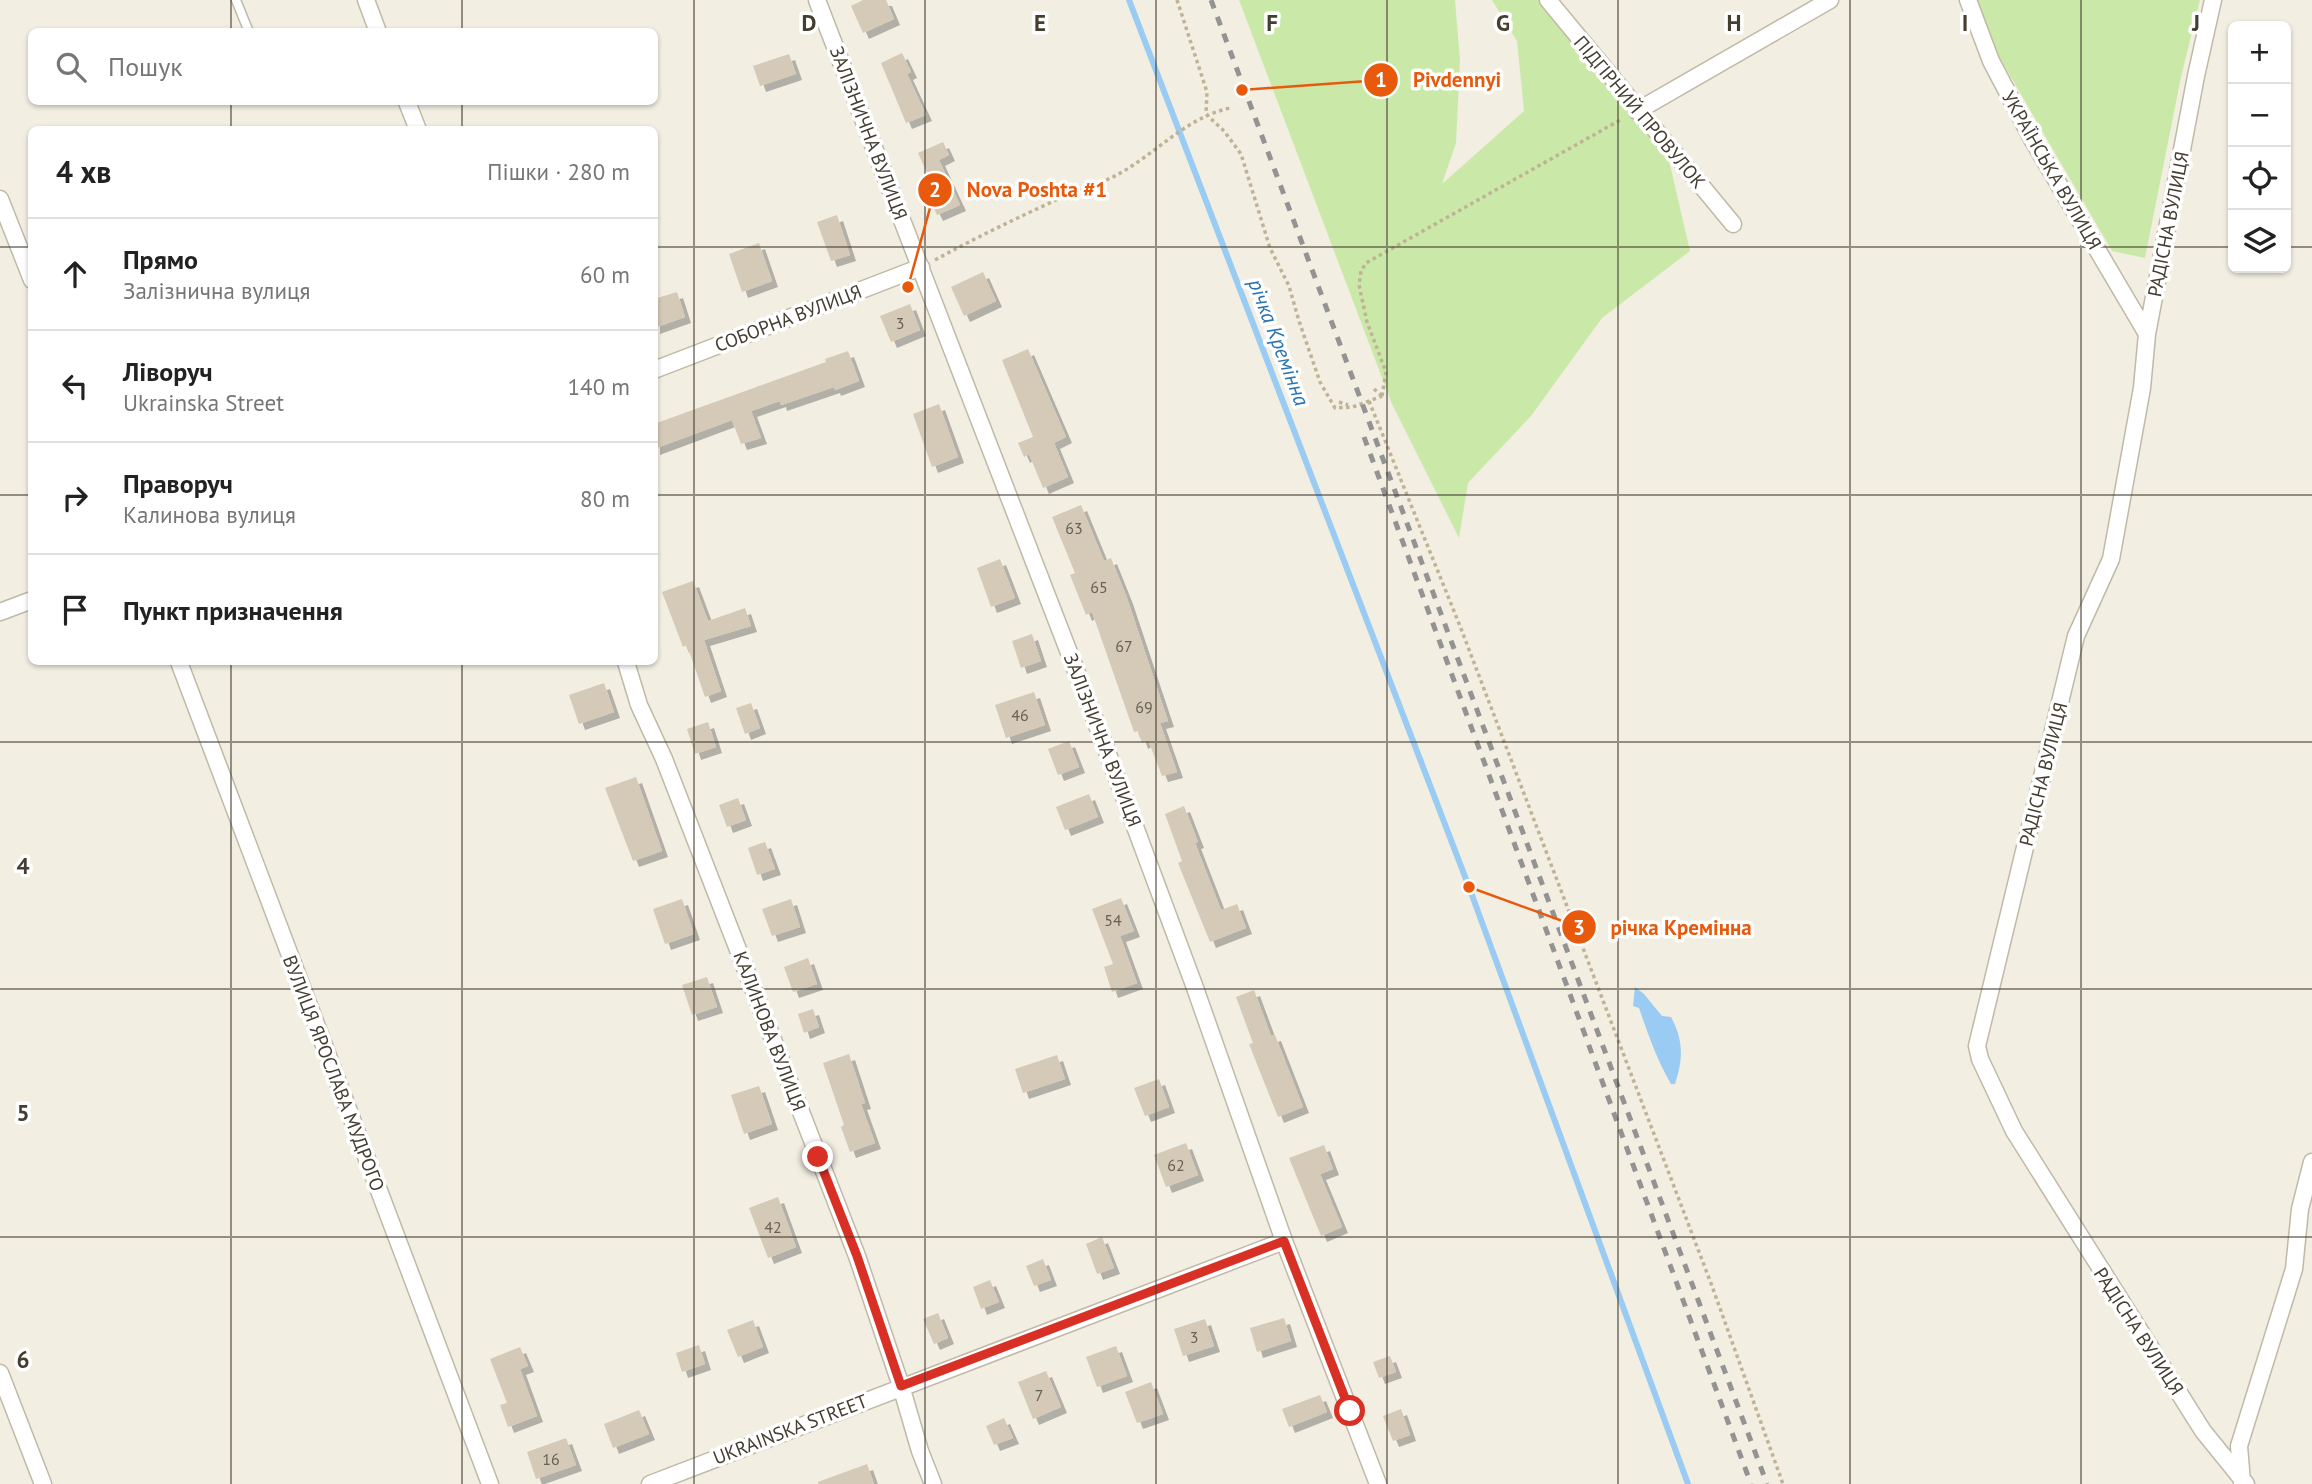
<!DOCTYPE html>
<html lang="uk">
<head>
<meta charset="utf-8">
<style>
  :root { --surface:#fff; --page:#f6f6f6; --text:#222; --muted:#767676; --line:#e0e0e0 }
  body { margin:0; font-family:"PT Sans",sans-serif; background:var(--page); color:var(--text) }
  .controls { position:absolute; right:21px; top:21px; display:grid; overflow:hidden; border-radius:10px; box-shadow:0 2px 5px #0004 }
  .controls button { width:63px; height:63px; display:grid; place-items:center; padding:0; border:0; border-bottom:2px solid var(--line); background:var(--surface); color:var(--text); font:35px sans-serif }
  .stop { position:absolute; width:21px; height:21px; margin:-16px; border:5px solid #d93025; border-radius:50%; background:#fff }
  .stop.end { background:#d93025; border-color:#fff; box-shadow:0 2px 7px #0008 }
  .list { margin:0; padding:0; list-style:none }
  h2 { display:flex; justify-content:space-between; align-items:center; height:91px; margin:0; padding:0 28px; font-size:30px }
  h2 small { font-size:23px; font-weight:400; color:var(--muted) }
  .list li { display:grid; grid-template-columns:46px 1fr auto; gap:21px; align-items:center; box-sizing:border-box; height:112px; padding:0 28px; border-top:2px solid var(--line) }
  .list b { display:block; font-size:26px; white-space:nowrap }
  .list p { margin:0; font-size:23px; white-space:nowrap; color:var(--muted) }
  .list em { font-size:23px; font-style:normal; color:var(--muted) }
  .icon { flex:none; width:38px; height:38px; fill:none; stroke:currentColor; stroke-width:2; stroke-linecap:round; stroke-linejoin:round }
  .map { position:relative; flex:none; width:2312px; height:1484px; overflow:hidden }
  .search { position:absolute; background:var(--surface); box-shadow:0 2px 5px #0004; left:28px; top:28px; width:630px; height:77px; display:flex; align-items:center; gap:18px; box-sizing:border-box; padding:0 24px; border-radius:10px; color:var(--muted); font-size:26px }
  .panel { position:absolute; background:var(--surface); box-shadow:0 2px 5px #0004; left:28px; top:126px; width:630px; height:539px; border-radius:10px }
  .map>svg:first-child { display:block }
  .green { fill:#cae9a8 }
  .water { fill:#9accf3 }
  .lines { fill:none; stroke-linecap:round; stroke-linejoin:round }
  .stream { stroke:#9accf3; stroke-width:6 }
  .building { fill:#d4cab7; filter:url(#shadow) }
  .lane-casing { stroke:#c1b9a7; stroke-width:11 }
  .street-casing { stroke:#c1b9a7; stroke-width:19 }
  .path { stroke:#c0b295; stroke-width:3.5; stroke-dasharray:3.5 3.5; stroke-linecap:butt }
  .lane { stroke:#fff; stroke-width:8 }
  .street { stroke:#fff; stroke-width:16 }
  .rail { stroke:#939393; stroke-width:5; stroke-dasharray:9 9; stroke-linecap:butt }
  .route { stroke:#d93025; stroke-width:9 }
  .grid { fill:none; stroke:#443d32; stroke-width:2; stroke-opacity:0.55 }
  .labels { text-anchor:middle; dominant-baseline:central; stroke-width:7; stroke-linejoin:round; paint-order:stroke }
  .number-label { font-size:16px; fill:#686053 }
  .street-label { font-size:19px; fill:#443d32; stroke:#fff }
  .water-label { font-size:21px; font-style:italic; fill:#2874b3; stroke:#fff }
  .grid-label { font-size:23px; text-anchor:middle; font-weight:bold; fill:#443d32; stroke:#fff; stroke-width:7; stroke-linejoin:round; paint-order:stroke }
  .leader { fill:none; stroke:#e8590c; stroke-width:2.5 }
  .callout-dot { fill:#e8590c; stroke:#fff; stroke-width:2.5 }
  .mark-label { font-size:21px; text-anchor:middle; font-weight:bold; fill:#fff }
  .callout-label { font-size:21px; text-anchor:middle; font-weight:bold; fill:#e8590c; stroke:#fff; stroke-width:7; stroke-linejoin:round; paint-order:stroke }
</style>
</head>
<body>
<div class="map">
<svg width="2312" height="1484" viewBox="0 0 2312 1484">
  <defs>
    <filter id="shadow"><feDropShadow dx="6" dy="6" stdDeviation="0" flood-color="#0004"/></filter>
  </defs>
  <rect width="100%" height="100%" fill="#f2eee2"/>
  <path class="green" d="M1239,0H1455L1460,60L1456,143L1442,184L1524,111L1517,41L1492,0H1542L1665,143L1690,251L1602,318L1531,416L1468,483L1459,538L1392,404Z
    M1970,0H2200L2181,77L2145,258L2112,251L1969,5Z"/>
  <path class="water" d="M1635,987L1644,994L1662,1016L1671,1017C1684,1041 1683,1059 1675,1084H1671C1657,1060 1648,1034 1639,1008L1633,1006Z"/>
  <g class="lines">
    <path class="stream" d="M1129,0L1469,887L1688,1484"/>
  </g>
  <path class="building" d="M863,0H886L894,19L863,33L851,6Z
    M902,53L911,72L907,74L926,115L906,123L881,63Z
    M789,54L796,74L760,86L753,66Z
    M943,142L949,155L939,160L960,205L937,215L926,192L934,188L918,153Z
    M837,215L850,255L831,261L817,222Z
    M759,243L772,281L742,292L729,254Z
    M983,272L996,301L964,316L951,287Z
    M677,292L685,317L654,328V299Z
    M910,304L920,330L891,342L880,316Z
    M1028,349L1066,437L1054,443L1068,477L1043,488L1029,454L1024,457L1018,443L1033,437L1002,360Z
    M848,351L859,381L835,390L834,387L781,405L780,401L751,411L761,438L741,444L732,420L654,449V424L826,362L825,359Z
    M939,404L958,457L932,467L913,414Z
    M1081,505L1104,561L1111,558L1127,598L1168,721L1160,723L1177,772L1162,776L1148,740L1142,743L1138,731L1134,732L1092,612L1086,615L1070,575L1075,573L1052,517Z
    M1000,559L1015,598L991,607L977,568Z
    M693,581L708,621L745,608L751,626L704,640L721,691L705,697L687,645L683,647L662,592Z
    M1032,634L1041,661L1021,668L1012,641Z
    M604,683L614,712L579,724L569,695Z
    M1034,692L1045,725L1006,738L995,705Z
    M751,703L760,728L745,734L736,708Z
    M708,722L716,747L695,754L687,729Z
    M1069,741L1079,767L1058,775L1048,749Z
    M636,777L662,851L633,861L605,788Z
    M1089,794L1098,817L1065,830L1056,807Z
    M738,798L746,820L727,827L719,805Z
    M1184,806L1198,842L1195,843L1221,910L1237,904L1246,928L1210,942L1178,863L1182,861L1165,814Z
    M765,842L775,869L757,875L748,848Z
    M1121,898L1134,931L1120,936L1137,983L1112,992L1104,967L1113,964L1092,909Z
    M682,899L694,934L665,944L653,909Z
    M791,899L800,927L772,936L762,909Z
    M808,958L817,984L793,992L784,967Z
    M707,977L717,1007L692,1015L682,985Z
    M1254,990L1271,1036L1275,1035L1303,1107L1278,1117L1249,1044L1253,1043L1236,997Z
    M813,1009L819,1027L804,1033L798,1014Z
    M849,1054L865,1103L861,1104L875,1143L850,1152L841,1127L844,1125L823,1063Z
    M1057,1055L1065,1079L1023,1093L1015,1069Z
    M1159,1079L1169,1107L1145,1116L1134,1088Z
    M759,1086L772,1124L744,1134L731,1095Z
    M1186,1143L1198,1175L1166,1187L1154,1155Z
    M1324,1145L1333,1169L1320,1174L1342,1227L1321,1236L1289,1158Z
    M778,1197L796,1247L768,1258L749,1208Z
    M1102,1237L1114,1268L1097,1274L1086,1244Z
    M1043,1259L1051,1280L1034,1286L1026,1266Z
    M990,1280L999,1302L981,1309L973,1287Z
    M938,1313L948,1338L934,1344L923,1319Z
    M1284,1318L1291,1341L1257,1352L1250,1328Z
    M1205,1319L1214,1346L1183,1356L1174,1329Z
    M753,1320L763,1347L738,1357L727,1330Z
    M699,1345L705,1364L682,1372L676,1353Z
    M1116,1346L1127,1376L1097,1387L1086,1357Z
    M520,1347L528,1366L520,1369L537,1416L508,1427L500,1405L507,1403L490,1359Z
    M1390,1356L1396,1372L1379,1378L1373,1362Z
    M1046,1371L1061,1407L1033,1419L1018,1382Z
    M1151,1382L1163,1414L1137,1423L1125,1392Z
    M1320,1395L1327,1412L1289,1427L1282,1409Z
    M1401,1409L1410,1435L1393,1441L1383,1416Z
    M639,1410L649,1434L613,1448L604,1424Z
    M1004,1418L1013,1438L994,1445L986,1426Z
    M566,1438L576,1465L536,1479L527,1452Z
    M867,1464L874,1484H818V1482Z"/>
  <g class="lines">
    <defs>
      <path id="lane" d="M236,0L249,32"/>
      <path id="street" d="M366,0L378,32
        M817,0L1102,738L1194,985L1284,1241L1378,1484
        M1548,0L1733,224
        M1968,0L1991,61L2032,139L2147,334
        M2213,0L2196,76L2147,334L2142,388L2111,559L2076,636L1977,1046L1980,1059L2014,1131L2203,1431L2246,1484
        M407,102L418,130
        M1637,111L1830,0
        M0,199L32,280
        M654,370L921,267
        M0,612L32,600
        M179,662L490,1484
        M626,662L639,705L664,759L857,1256L901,1386L920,1451L933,1484
        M0,1373L43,1484
        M2242,1482L2239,1446L2294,1269L2300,1209L2312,1162
        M650,1484L1284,1241"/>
    </defs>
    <use href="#lane" class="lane-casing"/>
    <use href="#street" class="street-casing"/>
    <path class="path" d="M1177,0L1207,92L1206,114L1224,131L1241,154L1270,248L1289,286L1299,321L1320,382L1335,408L1353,407L1382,396
      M935,260C975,238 1015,219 1056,200C1074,192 1093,186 1111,178C1154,157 1182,119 1230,108
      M1374,389L1382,396
      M1382,396L1386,372L1367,322L1359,285L1361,271L1366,263L1622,119
      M1369,401L1460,626L1712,1286L1783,1484
      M1339,402L1348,405"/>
    <use href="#lane" class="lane"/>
    <use href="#street" class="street"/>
    <path class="rail" d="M1211,0L1767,1484
      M1364,437L1751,1484"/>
  </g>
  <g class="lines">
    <path class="route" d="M818,1157L857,1256L901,1386L1284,1241L1350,1411"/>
  </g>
  <path class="grid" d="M231,0V32M462,0V32M694,0V1484M925,0V1484M1156,0V1484M1387,0V1484M1618,0V1484M1850,0V1484M2081,0V1484M231,102V130M462,102V130M0,247H32M654,247H2233M2286,247H2312M0,495H32M654,495H2312M231,662V1484M462,662V1484M0,742H2312M0,989H2312M0,1237H2312"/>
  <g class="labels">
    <g class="number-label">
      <text x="900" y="323">3</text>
      <text x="1074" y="528">63</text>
      <text x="1099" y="587">65</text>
      <text x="1124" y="646">67</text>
      <text x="1144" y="707">69</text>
      <text x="1020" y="715">46</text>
      <text x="1113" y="920">54</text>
      <text x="1176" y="1165">62</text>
      <text x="773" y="1227">42</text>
      <text x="1194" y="1337">3</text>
      <text x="1039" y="1395">7</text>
      <text x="551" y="1459">16</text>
    </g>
    <g class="street-label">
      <text transform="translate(1640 112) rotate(50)">ПІДГІРНИЙ ПРОВУЛОК</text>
      <text transform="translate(869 133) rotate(69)">ЗАЛІЗНИЧНА ВУЛИЦЯ</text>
      <text transform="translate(2052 170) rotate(60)">УКРАЇНСЬКА ВУЛИЦЯ</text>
      <text transform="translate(2168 224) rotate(-79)">РАДІСНА ВУЛИЦЯ</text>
      <text transform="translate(788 318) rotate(-21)">СОБОРНА ВУЛИЦЯ</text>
      <text transform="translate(1103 740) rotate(69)">ЗАЛІЗНИЧНА ВУЛИЦЯ</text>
      <text transform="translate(2043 774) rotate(-76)">РАДІСНА ВУЛИЦЯ</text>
      <text transform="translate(770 1031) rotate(69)">КАЛИНОВА ВУЛИЦЯ</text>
      <text transform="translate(334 1073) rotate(69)">ВУЛИЦЯ ЯРОСЛАВА МУДРОГО</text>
      <text transform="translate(2139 1331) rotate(57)">РАДІСНА ВУЛИЦЯ</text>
      <text transform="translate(790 1429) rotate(-21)">UKRAINSKA STREET</text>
    </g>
    <g class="water-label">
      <text transform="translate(1279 342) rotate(69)">річка Кремінна</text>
    </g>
  </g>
  <g class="grid-label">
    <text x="809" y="31">D</text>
    <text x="1040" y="31">E</text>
    <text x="1272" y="31">F</text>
    <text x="1503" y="31">G</text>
    <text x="1734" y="31">H</text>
    <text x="1965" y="31">I</text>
    <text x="2196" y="31">J</text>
    <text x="23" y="874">4</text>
    <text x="23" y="1121">5</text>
    <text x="23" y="1368">6</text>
  </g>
  <path class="leader" d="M1242 90L1381 80M908 287L935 190M1469 887L1579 927"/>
  <g class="callout-dot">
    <circle cx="1242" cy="90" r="7"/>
    <circle cx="908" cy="287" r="7"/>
    <circle cx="1469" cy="887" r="7"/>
    <circle cx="1381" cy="80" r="18"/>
    <circle cx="935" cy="190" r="18"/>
    <circle cx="1579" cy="927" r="18"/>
  </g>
  <g class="mark-label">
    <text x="1381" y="87">1</text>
    <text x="935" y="197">2</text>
    <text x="1579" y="935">3</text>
  </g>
  <g class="callout-label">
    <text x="1457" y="87">Pivdennyi</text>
    <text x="1037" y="197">Nova Poshta #1</text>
    <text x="1681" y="935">річка Кремінна</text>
  </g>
</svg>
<div class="controls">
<button>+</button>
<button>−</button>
<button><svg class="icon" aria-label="locate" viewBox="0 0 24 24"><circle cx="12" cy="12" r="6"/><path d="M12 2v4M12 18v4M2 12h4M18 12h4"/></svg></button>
<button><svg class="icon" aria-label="layers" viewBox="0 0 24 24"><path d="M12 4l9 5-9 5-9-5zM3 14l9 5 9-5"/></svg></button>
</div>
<div class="stop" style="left:1350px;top:1411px"></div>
<div class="stop end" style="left:818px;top:1157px"></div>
<div class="search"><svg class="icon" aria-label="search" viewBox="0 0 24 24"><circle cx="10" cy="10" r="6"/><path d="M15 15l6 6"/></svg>Пошук</div>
<section class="panel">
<h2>4 хв<small>Пішки · 280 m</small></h2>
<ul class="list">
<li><svg class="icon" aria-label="ahead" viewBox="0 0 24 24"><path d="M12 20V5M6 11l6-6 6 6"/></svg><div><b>Прямо</b><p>Залізнична вулиця</p></div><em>60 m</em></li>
<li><svg class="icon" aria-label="left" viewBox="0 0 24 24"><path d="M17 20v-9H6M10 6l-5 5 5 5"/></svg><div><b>Ліворуч</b><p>Ukrainska Street</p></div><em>140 m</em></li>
<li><svg class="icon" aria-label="right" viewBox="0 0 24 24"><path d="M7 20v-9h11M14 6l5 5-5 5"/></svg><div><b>Праворуч</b><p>Калинова вулиця</p></div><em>80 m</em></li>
<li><svg class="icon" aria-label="arrive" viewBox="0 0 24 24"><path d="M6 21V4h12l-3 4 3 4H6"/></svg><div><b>Пункт призначення</b></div></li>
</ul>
</section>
</div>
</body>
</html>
